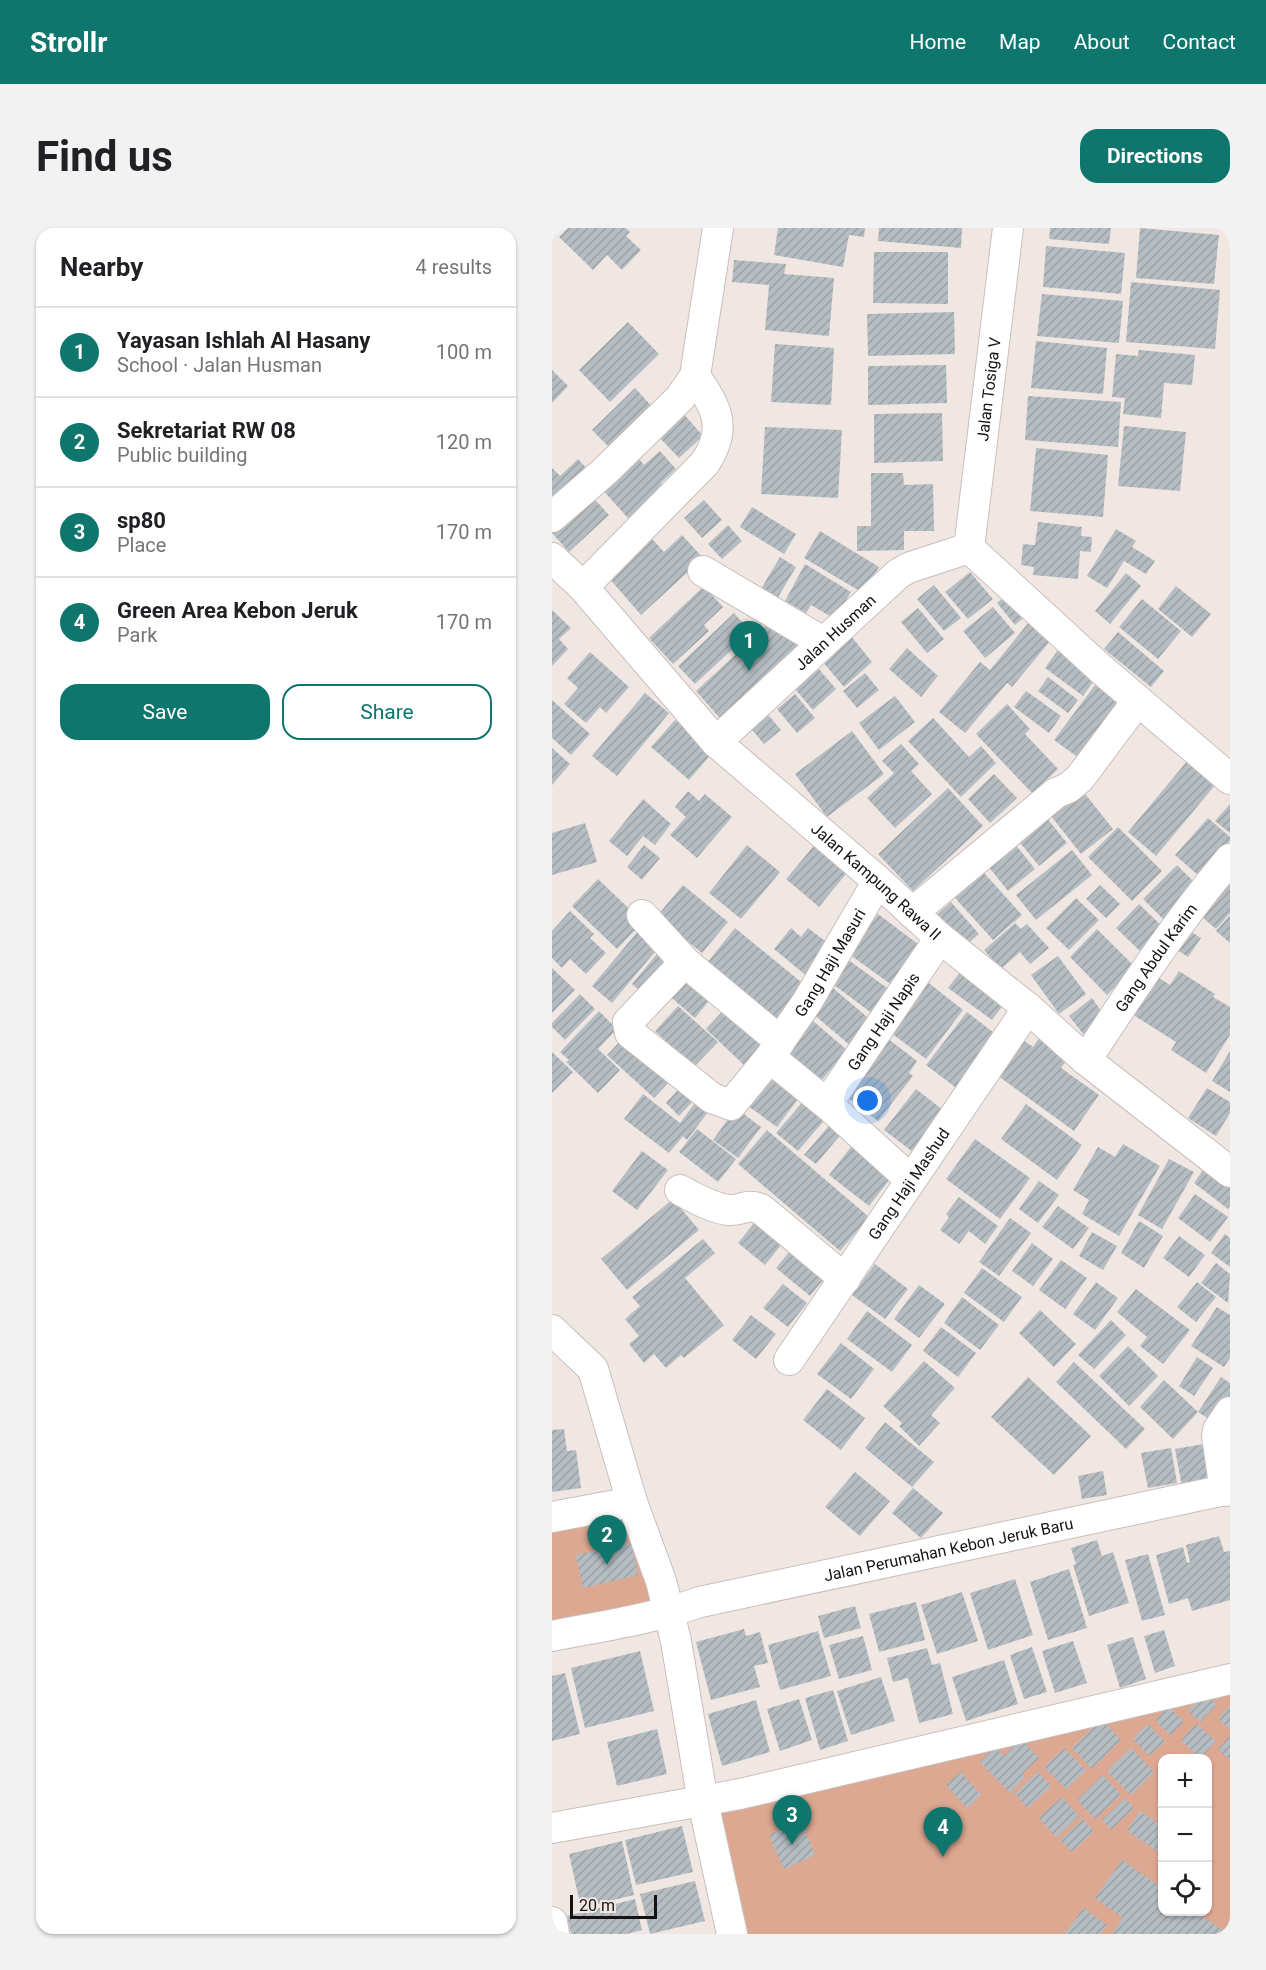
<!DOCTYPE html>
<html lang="en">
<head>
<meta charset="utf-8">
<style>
  :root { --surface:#fff; --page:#f2f2f2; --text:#202124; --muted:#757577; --line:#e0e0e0; --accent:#0f766e }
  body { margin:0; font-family:Roboto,sans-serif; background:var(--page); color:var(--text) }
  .controls { position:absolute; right:18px; bottom:18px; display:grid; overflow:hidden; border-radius:12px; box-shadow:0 2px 4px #0004 }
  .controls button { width:54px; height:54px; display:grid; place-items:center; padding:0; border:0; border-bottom:2px solid var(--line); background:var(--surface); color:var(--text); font:30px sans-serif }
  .scale { position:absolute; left:18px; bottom:15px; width:87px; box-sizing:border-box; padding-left:6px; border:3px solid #161312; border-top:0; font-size:16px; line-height:21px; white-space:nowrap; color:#161312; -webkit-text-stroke:4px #f0e7e3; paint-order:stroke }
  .you { position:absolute; left:316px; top:873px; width:21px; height:21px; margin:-15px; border:4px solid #fff; border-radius:50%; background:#1a73e8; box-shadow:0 0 0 9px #1a73e833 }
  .badge { display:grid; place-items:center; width:39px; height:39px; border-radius:50%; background:var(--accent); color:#fff; font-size:20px; font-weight:700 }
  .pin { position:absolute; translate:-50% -50px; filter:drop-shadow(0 2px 3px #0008) }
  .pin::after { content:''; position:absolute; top:32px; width:21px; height:18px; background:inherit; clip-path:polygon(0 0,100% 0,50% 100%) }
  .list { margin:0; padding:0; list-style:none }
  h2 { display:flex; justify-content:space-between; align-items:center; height:78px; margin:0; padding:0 24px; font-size:26px }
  h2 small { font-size:20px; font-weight:400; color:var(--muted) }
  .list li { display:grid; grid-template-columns:39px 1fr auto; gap:18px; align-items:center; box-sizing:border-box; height:90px; padding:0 24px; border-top:2px solid var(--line) }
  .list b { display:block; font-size:22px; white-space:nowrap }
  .list p { margin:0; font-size:20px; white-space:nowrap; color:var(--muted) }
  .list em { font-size:20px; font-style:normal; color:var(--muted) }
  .actions { display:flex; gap:12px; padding:18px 24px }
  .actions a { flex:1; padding:14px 0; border:2px solid var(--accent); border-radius:18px; text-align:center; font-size:21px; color:var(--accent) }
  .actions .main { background:var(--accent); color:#fff }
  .icon { flex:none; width:33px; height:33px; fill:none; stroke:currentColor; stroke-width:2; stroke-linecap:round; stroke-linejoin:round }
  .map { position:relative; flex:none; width:678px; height:1706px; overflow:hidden; border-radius:18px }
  header { display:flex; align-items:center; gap:36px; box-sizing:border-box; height:84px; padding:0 30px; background:var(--accent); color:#fff }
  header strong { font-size:28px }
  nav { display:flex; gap:33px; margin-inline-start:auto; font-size:21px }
  .intro { display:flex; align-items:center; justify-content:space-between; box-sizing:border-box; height:144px; padding:0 36px }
  h1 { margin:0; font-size:42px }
  .button { padding:15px 27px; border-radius:18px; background:var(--accent); color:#fff; font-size:21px; font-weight:700 }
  main { display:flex; gap:36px; padding:0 36px }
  aside { flex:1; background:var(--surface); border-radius:18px; box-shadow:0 2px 4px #0004 }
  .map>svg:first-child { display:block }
  .grass { fill:#dda892; fill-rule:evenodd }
  .building { fill:url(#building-hatch) }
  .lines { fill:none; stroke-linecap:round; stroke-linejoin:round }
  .minor-casing { stroke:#c8bfbc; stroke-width:32 }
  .minor { stroke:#fff; stroke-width:30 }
  .labels { text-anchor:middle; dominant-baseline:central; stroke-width:5; stroke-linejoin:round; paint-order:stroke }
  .street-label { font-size:16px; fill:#161312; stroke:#f0e7e3 }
</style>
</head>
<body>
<header>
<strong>Strollr</strong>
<nav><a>Home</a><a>Map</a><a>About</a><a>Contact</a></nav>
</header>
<div class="intro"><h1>Find us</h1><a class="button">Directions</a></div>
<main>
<aside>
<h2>Nearby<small>4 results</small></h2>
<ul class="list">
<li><span class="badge">1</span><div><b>Yayasan Ishlah Al Hasany</b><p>School · Jalan Husman</p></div><em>100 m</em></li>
<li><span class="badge">2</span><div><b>Sekretariat RW 08</b><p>Public building</p></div><em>120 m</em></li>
<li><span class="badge">3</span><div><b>sp80</b><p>Place</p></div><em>170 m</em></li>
<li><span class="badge">4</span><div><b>Green Area Kebon Jeruk</b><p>Park</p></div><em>170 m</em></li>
</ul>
<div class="actions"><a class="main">Save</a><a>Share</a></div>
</aside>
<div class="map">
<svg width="678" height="1706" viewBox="0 0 678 1706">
  <defs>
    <pattern id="building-hatch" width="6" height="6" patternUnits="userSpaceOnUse" patternTransform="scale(1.5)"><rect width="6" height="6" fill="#b5bdc2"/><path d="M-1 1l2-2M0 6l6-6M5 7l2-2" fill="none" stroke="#9ba2a6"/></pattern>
  </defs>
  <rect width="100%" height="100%" fill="#f0e7e3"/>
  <path class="grass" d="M76,1276L118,1385L0,1406V1293Z
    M678,1462V1706H186L160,1574ZM610,1530H656V1684H610Z"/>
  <path class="building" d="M16,0H74L78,4L74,8L89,22L70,42L55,27L41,42L7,9Z
    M226,0H313L312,9L297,7L291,39L222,27Z
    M327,0H410L409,20L326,13Z
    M498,0H559L557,16L497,11Z
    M588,0L667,7L662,56L584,50Z
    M494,18L573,25L569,66L491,59Z
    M322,24H396V76L321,75Z
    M182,32L234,36L232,46L282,50L277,108L213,102L217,57L180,54Z
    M579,54L668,62L663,121L574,114Z
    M490,66L571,73L567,115L485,108Z
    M402,84L403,126L316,128L315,86Z
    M76,94L107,126L58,174L27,142Z
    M484,113L555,120L551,166L479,160Z
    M223,116L282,120L279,177L219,174Z
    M587,122L643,127L640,157L612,155L609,190L571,186L573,170L560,169L564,126L586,128Z
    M394,137L395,175L316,177V138Z
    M0,142L16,158L0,175Z
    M83,160L104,183L62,224L40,202Z
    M476,168L569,174L566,219L473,212Z
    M130,184L151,208L127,230L105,207Z
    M390,185L391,233L322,235V186Z
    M572,198L634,204L628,263L566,258Z
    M213,199L290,202L286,270L209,266Z
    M484,220L556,227L551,289L478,283Z
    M108,223L124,241L109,255L111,258L76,290L47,258L82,225L92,237Z
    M26,231L36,242L0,284V240L8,248Z
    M319,245H351L352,257L381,256L382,303H352V322L305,323V298H319Z
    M35,263L57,287L17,324L0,305V296Z
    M152,272L170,292L150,310L132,290Z
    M200,279L244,306L232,326L188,299Z
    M486,294L530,299L529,308L540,309L539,324L528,323L526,351L481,347L482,339L469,337L471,316L483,317Z
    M176,297L190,313L170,331L156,316Z
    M564,301L584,313L580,319L603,333L594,346L572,333L555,360L535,348Z
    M93,303L112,324L130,307L151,330L89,387L50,342Z
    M268,303L327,339L311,365L252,330Z
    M228,329L244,339L222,376L206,366Z
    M253,336L299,364L283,391L259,377L254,385L233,373Z
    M418,344L441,371L416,391L393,364Z
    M574,345L589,358L558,396L543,383Z
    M382,357L409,390L392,403L365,371Z
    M152,358L171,379L152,397L157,403L121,436L97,410Z
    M624,358L659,386L640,409L606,381Z
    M460,362L478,384L463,397L445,375Z
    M590,371L629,403L606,431L567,399Z
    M441,379L463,405L433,430L411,403Z
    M366,380L392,411L375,425L349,394Z
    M0,382L19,400L7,411L16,421L0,438Z
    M182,385L199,404L143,456L126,438Z
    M482,388L504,406L460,459L455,455L413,505L387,484L428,434L438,442Z
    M222,391L250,423L172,495L144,463Z
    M566,404L612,443L599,459L552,421Z
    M299,408L320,434L292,459L270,433Z
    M510,416L548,444L531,468L493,440Z
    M355,420L386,448L369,469L337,441Z
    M38,424L77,459L54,485L48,479L34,495L12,476L26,460L15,450Z
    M267,441L284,461L261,482L243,461Z
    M313,445L327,462L305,480L291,463Z
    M496,449L526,472L516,485L486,463Z
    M546,453L574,473L531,533L502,512Z
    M474,463L509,488L497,505L462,479Z
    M93,465L117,485L65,548L40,528Z
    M243,466L263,490L245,505L225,481Z
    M343,468L363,494L327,522L307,495Z
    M0,472L38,506L19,527L0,510Z
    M455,476L478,501L473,506L506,541L480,565L424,506Z
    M212,482L229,502L212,516L195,496Z
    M381,490L417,529L429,518L444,535L409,569L356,513Z
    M123,492L161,524L137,552L99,519Z
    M300,503L332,546L275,589L243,546Z
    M349,516L367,536L359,543L380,566L343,600L315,570L342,545L330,533Z
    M0,520L18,536L0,557Z
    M641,526L669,550L604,628L576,604Z
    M442,546L465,570L438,595L416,571Z
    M526,557L561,601L529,626L495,583Z
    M396,560L431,598L361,663L326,626Z
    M136,563L147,573L153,566L180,589L145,630L118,607L134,589L123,579Z
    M91,571L119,596L103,617L91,608L75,628L57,613Z
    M678,576V605L663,593Z
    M489,583L515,615L487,638L461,606Z
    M656,590L678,609V613L647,648L623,627Z
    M33,595L45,634L0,647V605Z
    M566,599L610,643L580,673L536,629Z
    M459,611L483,641L456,663L432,633Z
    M265,614L298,641L267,679L234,651Z
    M92,617L108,630L90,652L75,639Z
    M195,617L228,644L189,691L157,665Z
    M520,622L540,647L484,692L464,667Z
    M423,635L470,687L441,712L395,661Z
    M625,637L647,659L613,693L591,671Z
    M678,637V685L664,701L649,688L667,669L658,660Z
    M46,651L91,694L65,721L20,678Z
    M131,657L176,694L150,725L105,688Z
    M548,657L568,676L554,690L534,671Z
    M524,670L547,692L517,722L494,700Z
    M399,674L427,706L411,720L382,689Z
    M587,676L614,702L591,726L564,700Z
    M18,683L42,706L38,710L54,725L34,746L18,731L10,740L0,730V703Z
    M326,686L370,719L341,758L297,726Z
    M678,687V715L664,703Z
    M463,695L469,701L475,696L497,720L478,736L468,724L449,741L432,722Z
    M92,696L112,713L60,775L40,758Z
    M631,699L649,710L636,729L619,718Z
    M183,700L254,758L225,793L154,736Z
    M239,700L249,709L256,700L277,716L256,749L222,721Z
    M545,701L583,739L555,767L518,729Z
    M109,721L126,735L96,770L80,756Z
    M506,728L534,766L507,786L479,747Z
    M295,731L338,762L321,786L278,754Z
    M137,739L165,763L143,790L114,765Z
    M0,740L23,762L0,785Z
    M409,743L452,776L440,792L396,760Z
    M627,743L663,766L661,769L678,779V807L654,845L619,822L624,814L575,783L599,745L618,757Z
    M373,752L411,782L374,831L335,802Z
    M281,760L321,794L300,819L260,785Z
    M28,766L43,781L13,812L0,799V795Z
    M540,770L554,790L532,807L517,788Z
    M179,774L217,810L192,837L154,801Z
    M126,778L166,814L142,839L103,803Z
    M47,783L65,801L46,821L68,842L46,865L14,834L17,832L8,824Z
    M415,784L451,812L411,865L374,837Z
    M254,787L295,822L269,853L228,818Z
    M490,806L519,826L509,840L547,867L522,903L442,845L467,809L481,819Z
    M74,807L121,850L102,870L55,827Z
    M335,810L365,833L357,845L361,848L326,893L295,869Z
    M678,823V864L660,853Z
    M0,824L21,844L0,865Z
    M216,836L252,863L225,899L189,873Z
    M133,854L147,867L127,888L114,875Z
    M655,860L678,874V885L664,908L636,890Z
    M364,861L396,886L365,927L332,902Z
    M91,866L128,895L149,867L162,876L135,912L131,908L117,925L72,891Z
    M255,869L276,888L246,923L224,905Z
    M474,876L530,917L505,952L449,911Z
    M184,880L209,899L186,930L161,912Z
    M280,894L291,904L264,936L252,927Z
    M145,901L184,931L166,954L127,924Z
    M215,902L317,989L288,1023L186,936Z
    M423,911L478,950L448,991L394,951Z
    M302,915L342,946L317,978L277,947Z
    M571,916L608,938L567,1008L530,986L537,972L521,962L546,919L563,929Z
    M90,923L116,942L85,982L60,963Z
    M617,931L642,944L610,1001L586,987Z
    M653,939L678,957V978L676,981L642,955Z
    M487,953L507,967L486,995L467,981Z
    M643,966L676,989L658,1014L626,990Z
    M407,969L446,998L433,1016L417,1003L407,1016L388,1002L397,989L394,986Z
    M121,971L147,1002L75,1062L49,1031Z
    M506,978L537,1000L521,1021L490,999Z
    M207,989L234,1011L213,1037L186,1015Z
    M458,990L479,1005L447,1048L427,1034Z
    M587,993L611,1008L592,1040L569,1025Z
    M540,1004L565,1018L551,1042L527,1028Z
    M673,1006L678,1010V1039L659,1025Z
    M627,1008L653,1027L637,1049L611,1030Z
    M151,1011L163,1025L133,1050L172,1097L132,1130L129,1127L114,1140L102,1126L92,1135L77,1116L87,1108L73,1091L88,1078L80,1069Z
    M480,1015L501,1031L481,1058L460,1043Z
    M242,1018L276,1046L258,1068L224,1040Z
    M509,1032L535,1050L513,1081L487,1062Z
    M664,1035L678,1046L676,1075L649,1055Z
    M323,1036L356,1061L333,1091L300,1067Z
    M430,1040L470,1069L452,1094L412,1065Z
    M544,1054L566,1070L543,1102L521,1086Z
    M645,1054L664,1069L644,1094L625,1079Z
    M231,1056L255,1075L236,1099L211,1080Z
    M367,1057L393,1076L367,1110L342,1091Z
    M584,1061L638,1102L611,1136L588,1118L595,1109L565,1084Z
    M410,1069L447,1097L428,1122L392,1095Z
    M665,1079L678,1087V1130L672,1139L639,1118Z
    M488,1082L524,1116L502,1139L467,1105Z
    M315,1083L360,1117L340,1144L295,1111Z
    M199,1087L224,1106L204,1131L180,1112Z
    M559,1092L574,1107L542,1141L526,1127Z
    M389,1099L424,1125L406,1149L371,1123Z
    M289,1115L322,1141L299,1171L265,1146Z
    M576,1118L606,1148L577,1178L547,1148Z
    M645,1129L661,1140L642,1168L627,1158Z
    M372,1133L403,1160L379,1187L388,1195L367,1218L347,1198L350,1195L331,1178Z
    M522,1134L593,1201L574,1221L504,1154Z
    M476,1149L539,1208L502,1247L439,1189Z
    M669,1149L678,1155V1177L666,1197L646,1184Z
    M612,1152L646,1184L621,1211L588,1179Z
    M275,1161L313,1190L289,1222L251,1192Z
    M333,1194L382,1234L360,1259L313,1220Z
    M12,1201L15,1223L24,1222L29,1260L0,1264V1202Z
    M657,1215L663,1254L630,1259L623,1221Z
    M619,1220L625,1255L596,1260L589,1225Z
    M551,1243L555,1267L530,1271L526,1248Z
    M303,1244L338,1273L308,1308L273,1279Z
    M361,1260L391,1285L369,1310L340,1285Z
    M667,1308L672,1324L678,1323V1372L640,1383L636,1370L617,1376L604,1327L631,1319L635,1335L638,1334L634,1317Z
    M545,1312L550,1328L561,1324L577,1375L537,1388L521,1337L524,1336L519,1320Z
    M79,1315L86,1347L31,1360L24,1327Z
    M596,1326L613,1387L590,1393L573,1332Z
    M517,1341L535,1400L496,1412L478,1354Z
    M463,1351L481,1407L436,1422L418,1365Z
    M410,1364L426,1413L385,1426L369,1377Z
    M364,1374L373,1412L327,1424L317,1386Z
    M303,1378L309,1400L272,1410L266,1388Z
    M192,1401L194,1408L208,1404L216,1435L202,1438L208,1459L159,1472L144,1414Z
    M612,1402L623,1438L603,1445L592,1408Z
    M266,1403L279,1448L228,1462L216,1417Z
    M311,1408L320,1442L287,1451L277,1417Z
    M581,1409L594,1451L568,1460L555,1417Z
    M521,1413L535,1455L503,1465L490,1423Z
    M480,1419L495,1464L472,1471L458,1427Z
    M375,1420L380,1437L388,1435L401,1486L367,1495L356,1450L341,1454L335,1430Z
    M88,1423L102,1483L33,1500L19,1440Z
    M452,1432L466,1476L414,1493L400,1449Z
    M13,1445L28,1506L0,1513V1448Z
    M329,1449L343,1493L299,1507L285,1463Z
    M281,1462L296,1513L268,1522L253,1470Z
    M653,1466L665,1477L648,1494L636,1483Z
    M247,1471L260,1512L228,1523L215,1481Z
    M204,1472L218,1524L170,1538L156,1486Z
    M678,1477V1501L666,1491Z
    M617,1479L632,1494L618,1507L603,1492Z
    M549,1491L569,1512L540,1541L520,1520Z
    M596,1496L613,1514L597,1528L581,1511Z
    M644,1496L664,1513L649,1530L629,1513Z
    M105,1501L115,1546L65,1558L55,1514Z
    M678,1508V1532L666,1521Z
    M469,1511L487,1530L470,1546L473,1549L458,1565L428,1534L443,1519L452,1528Z
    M512,1520L534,1542L514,1561L492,1539Z
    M579,1520L602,1544L579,1567L555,1543Z
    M409,1544L429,1567L415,1580L394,1557Z
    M486,1544L499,1558L476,1580L463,1566Z
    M551,1547L569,1567L543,1591L525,1572Z
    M510,1569L527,1588L504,1609L487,1590Z
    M573,1570L582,1580L559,1602L550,1592Z
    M588,1583L610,1598V1626L575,1603Z
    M531,1591L542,1603L520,1624L508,1612Z
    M249,1593L263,1627L232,1641L217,1607Z
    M130,1598L141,1644L84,1657L73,1612Z
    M70,1613L82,1667L29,1680L17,1626Z
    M570,1632L610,1660V1684H644L676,1706H560L571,1690L543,1670Z
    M143,1653L153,1693L98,1706L88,1666Z
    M83,1671L90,1702L75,1706H19L15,1688Z
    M531,1680L555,1697L548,1706H513Z"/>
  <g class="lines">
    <defs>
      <g id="minor">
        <path d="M0,289L53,243L128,170L143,148L166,0"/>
        <path d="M417,320L549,441L678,551"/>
        <path id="s1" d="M417,320L456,0"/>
        <path id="s2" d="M0,330L31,359L164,514L326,653L388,710L476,780L534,832L678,944"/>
        <path d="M151,343L271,414"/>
        <path d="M31,359L153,235C176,200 165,180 143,148"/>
        <path id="s3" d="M164,514L346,346L356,340L417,320"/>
        <path d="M360,685L504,565L516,560L528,550L578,483"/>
        <path d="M90,687L133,734L228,813L220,827L221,832L275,876L359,952"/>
        <path d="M133,734L76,794L78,805L160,870L179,877L220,827"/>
        <path id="s4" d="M228,813L255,774L326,653"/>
        <path id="s5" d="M534,832C579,763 625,694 678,631"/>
        <path id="s6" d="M275,876L388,710"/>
        <path d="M128,962C141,969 162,981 177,982C190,983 193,975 209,981L293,1051"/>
        <path d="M0,1102L41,1141L80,1274L109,1353L124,1413L151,1574L180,1706"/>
        <path id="s7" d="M237,1132L476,780"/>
        <path d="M673,1263L665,1208L666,1202L678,1184"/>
        <path d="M0,1289L80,1274"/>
        <path id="s8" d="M0,1408C50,1398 100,1391 148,1374L678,1261"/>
        <path d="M0,1600L188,1566L678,1451"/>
        <path d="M0,1694L2,1706"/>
      </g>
    </defs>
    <use href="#minor" class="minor-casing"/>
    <use href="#minor" class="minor"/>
  </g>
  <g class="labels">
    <g class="street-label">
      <text stroke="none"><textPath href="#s1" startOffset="160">Jalan Tosiga V</textPath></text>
      <text stroke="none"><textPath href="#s3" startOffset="162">Jalan Husman</textPath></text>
      <text stroke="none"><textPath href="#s2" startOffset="459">Jalan Kampung Rawa II</textPath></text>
      <text stroke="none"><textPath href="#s5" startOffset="124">Gang Abdul Karim</textPath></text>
      <text stroke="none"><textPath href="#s4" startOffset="93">Gang Haji Masuri</textPath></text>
      <text stroke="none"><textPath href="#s6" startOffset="100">Gang Haji Napis</textPath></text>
      <text stroke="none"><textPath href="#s7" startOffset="213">Gang Haji Mashud</textPath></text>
      <text stroke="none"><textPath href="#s8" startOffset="406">Jalan Perumahan Kebon Jeruk Baru</textPath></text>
    </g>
  </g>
</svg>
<div class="controls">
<button>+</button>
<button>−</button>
<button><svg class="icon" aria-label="locate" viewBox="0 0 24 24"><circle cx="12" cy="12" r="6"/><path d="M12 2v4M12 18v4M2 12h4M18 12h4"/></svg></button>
</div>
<div class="scale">20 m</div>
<div class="you"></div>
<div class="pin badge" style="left:197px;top:443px">1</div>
<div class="pin badge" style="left:55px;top:1337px">2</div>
<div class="pin badge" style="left:240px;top:1617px">3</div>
<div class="pin badge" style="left:391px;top:1629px">4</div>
</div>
</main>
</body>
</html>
